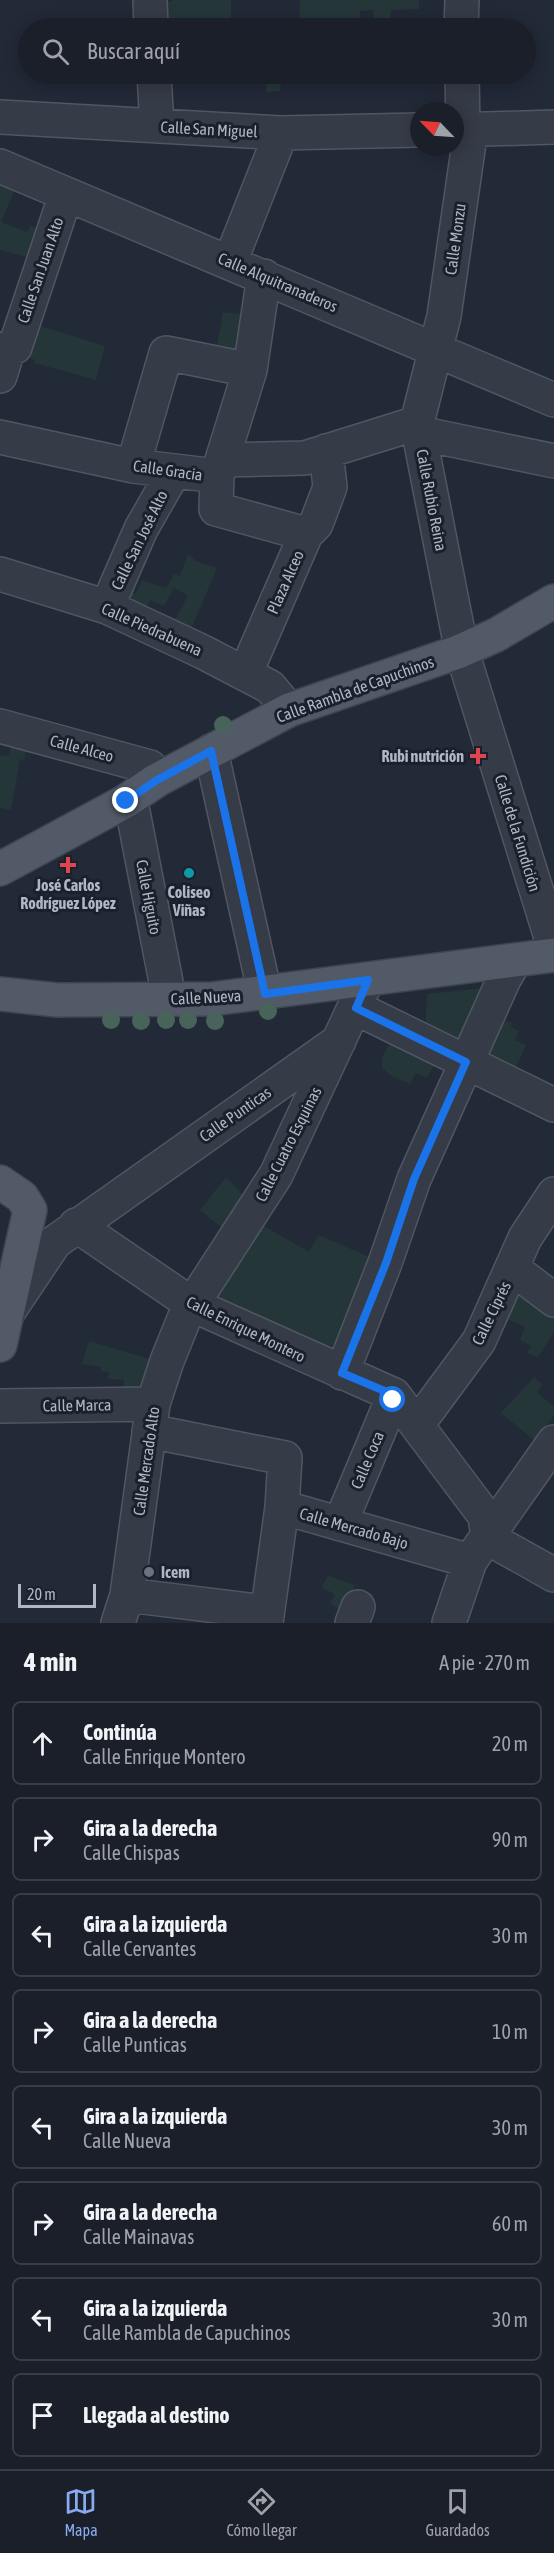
<!DOCTYPE html>
<html lang="es">
<head>
<meta charset="utf-8">
<style>
  :root { --surface:#1a1f29; --page:#272c35; --text:#f1f3f6; --muted:#9fa2a8; --line:#383d46; --accent:#87aaf1 }
  body { margin:0; font-family:"Asap Condensed",sans-serif; background:var(--page); color:var(--text) }
  .compass { position:absolute; left:410px; top:102px; width:54px; height:54px; border-radius:50%; background:var(--surface); box-shadow:0 3px 15px #0003; rotate:295deg }
  .scale { position:absolute; left:18px; bottom:15px; width:78px; box-sizing:border-box; padding-left:6px; border:3px solid #b0b6c4; border-top:0; font-size:16px; line-height:21px; white-space:nowrap; color:#b0b6c4; -webkit-text-stroke:4px #1b212c; paint-order:stroke }
  .stop { position:absolute; width:18px; height:18px; margin:-14px; border:4px solid #1a73e8; border-radius:50%; background:#fff }
  .stop.end { background:#1a73e8; border-color:#fff; box-shadow:0 2px 6px #0008 }
  .list { margin:0; padding:0; list-style:none }
  h2 { display:flex; justify-content:space-between; align-items:center; height:78px; margin:0; padding:0 24px; font-size:26px }
  h2 small { font-size:20px; font-weight:400; color:var(--muted) }
  .list li { display:grid; grid-template-columns:39px 1fr auto; gap:18px; align-items:center; box-sizing:border-box; height:84px; margin:0 12px 12px; padding:0 12px; border:2px solid var(--line); border-radius:9px }
  .list b { display:block; font-size:22px; white-space:nowrap }
  .list p { margin:0; font-size:20px; white-space:nowrap; color:var(--muted) }
  .list em { font-size:20px; font-style:normal; color:var(--muted) }
  .icon { flex:none; width:33px; height:33px; fill:none; stroke:currentColor; stroke-width:2; stroke-linecap:round; stroke-linejoin:round }
  .map { position:relative; flex:none; width:554px; height:1623px; overflow:hidden }
  .search { position:absolute; background:var(--surface); box-shadow:0 3px 15px #0003; left:18px; right:18px; top:18px; height:66px; display:flex; align-items:center; gap:15px; box-sizing:border-box; padding:0 21px; border-radius:33px; color:var(--muted); font-size:22px }
  .sheet { height:846px; background:var(--surface) }
  nav { display:flex; justify-content:space-around; align-items:center; box-sizing:border-box; height:84px; border-top:2px solid var(--line); background:var(--surface); font-size:16px; color:var(--muted) }
  nav a { display:grid; justify-items:center; gap:3px }
  nav .on { color:var(--accent) }
  .map>svg:first-child { display:block }
  .green { fill:#253639 }
  .lines { fill:none; stroke-linecap:round; stroke-linejoin:round }
  .minor-casing { stroke:#505662; stroke-width:36 }
  .major-casing { stroke:#3e4551; stroke-width:36 }
  .minor { stroke:#353b47; stroke-width:33 }
  .major { stroke:#535a67; stroke-width:33 }
  .tree { fill:#486359 }
  .route { stroke:#1a73e8; stroke-width:8 }
  .health-dot { fill:#e0444e; stroke:#1b212c; stroke-width:2 }
  .culture-dot { fill:#0f9aa8; stroke:#1b212c; stroke-width:2 }
  .worship-dot { fill:#6b7280; stroke:#1b212c; stroke-width:2 }
  .labels { text-anchor:middle; dominant-baseline:central; stroke-width:6; stroke-linejoin:round; paint-order:stroke }
  .street-label { font-size:16px; fill:#b0b6c4; stroke:#1b212c }
  .poi-label { font-size:16px; font-weight:bold; fill:#b0b6c4; stroke:#1b212c }
</style>
</head>
<body>
<div class="map">
<svg width="554" height="1623" viewBox="0 0 554 1623">
  <rect width="100%" height="100%" fill="#222937"/>
  <path class="green" d="M175,0H231V28H163L161,3Z
    M300,0H419V9L391,10L390,26L376,28L373,10L360,11L361,28H299Z
    M266,74H282L280,91L266,92Z
    M0,173L18,182L1,222L27,232L31,226L45,232L36,259L0,250Z
    M223,312L251,315L247,362L215,357Z
    M31,323L105,346L96,380L34,363L35,360L21,355Z
    M188,554L196,561L217,568L190,632L173,624L188,595L174,588L164,606L150,600L144,612L115,601L120,588L136,594L142,580L166,588L174,574L180,576Z
    M13,740L27,744L24,760L20,759L11,810L0,808V755L8,756Z
    M492,987L463,1050L425,1032L427,994Z
    M512,1001L505,1020L512,1023L511,1027L519,1031L515,1040L526,1045L512,1077L475,1059L500,1002Z
    M392,1038L440,1056L427,1078L416,1073L410,1084L393,1077L382,1068V1058Z
    M226,1177L249,1201L227,1232L200,1210Z
    M257,1222L309,1252L318,1235L379,1261L337,1358L212,1298Z
    M525,1289L554,1311V1332L538,1357L527,1353L531,1346L520,1340L525,1327L499,1315Z
    M89,1341L156,1361L147,1396L122,1398L124,1380L108,1379L109,1372L101,1371V1367L82,1364Z
    M534,1377L543,1385L537,1392L554,1407V1415L536,1442L501,1413Z
    M330,1576L355,1585L343,1611L330,1604L335,1594L322,1588L327,1577Z"/>
  <g class="lines">
    <defs>
      <path id="minor" d="M150,0L151,28
        M461,28L462,0
        M154,74L157,126
        M462,74L463,129
        M0,117L281,133L419,130
        M471,129L444,316L417,423L459,637L458,652L467,668L554,947
        M455,130L554,127
        M0,166L554,400
        M230,262L281,133
        M0,376L9,347H15L66,194
        M419,433L554,461
        M0,437L133,466L217,476L222,460L305,458L417,423
        M222,460L250,370L264,276
        M133,466L166,353L250,370
        M217,476L216,509L306,534
        M0,574L107,607L203,652L270,687L289,710
        M107,607L141,529L173,473
        M246,672L306,534L316,524L330,487L326,451
        M0,726L150,767L157,780
        M211,751L265,994
        M133,812L166,982
        M356,1008L554,1105
        M76,1225L193,1305L394,1395L485,1516L488,1538L554,1575
        M512,1268L554,1300
        M8,1312L55,1242L339,1041
        M342,1373L385,1263L414,1179L504,979L514,962
        M0,1406L153,1404
        M417,1425L479,1341L525,1238L554,1194
        M149,1431L285,1458L282,1507L266,1623
        M282,1507L470,1561
        M340,1524L394,1395
        M127,1595L266,1612
        M118,1623L127,1595L153,1404L167,1361L186,1314L276,1175L367,980
        M352,1623L358,1607
        M449,1623L470,1561L554,1442"/>
      <path id="major" d="M0,869L126,801L157,780L289,710L458,652L496,635L554,601
        M0,994L57,1000L212,999L554,955
        M0,1182L22,1197L30,1210L0,1345"/>
    </defs>
    <use href="#minor" class="minor-casing"/>
    <use href="#major" class="major-casing"/>
    <use href="#minor" class="minor"/>
    <use href="#major" class="major"/>
  </g>
  <g class="tree">
    <circle cx="223" cy="725" r="9"/>
    <circle cx="268" cy="1011" r="9"/>
    <circle cx="111" cy="1020" r="9"/>
    <circle cx="166" cy="1020" r="9"/>
    <circle cx="188" cy="1020" r="9"/>
    <circle cx="141" cy="1021" r="9"/>
    <circle cx="215" cy="1021" r="9"/>
  </g>
  <g class="lines">
    <path class="route" d="M126,801L157,780L211,751L265,994L368,980L356,1008L466,1062L414,1179L386,1263L342,1373L394,1395L393,1400"/>
  </g>
  <g class="health-dot">
    <path d="M475 747h6v6h6v6h-6v6h-6v-6h-6v-6h6z"/>
    <path d="M65 856h6v6h6v6h-6v6h-6v-6h-6v-6h6z"/>
  </g>
  <circle class="culture-dot" cx="189" cy="873" r="6"/>
  <circle class="worship-dot" cx="149" cy="1572" r="6"/>
  <g class="labels">
    <g class="street-label">
      <text transform="translate(209 129) rotate(3)">Calle San Miguel</text>
      <text transform="translate(455 239) rotate(-82)">Calle Monzu</text>
      <text transform="translate(40 270) rotate(-71)">Calle San Juan Alto</text>
      <text transform="translate(278 282) rotate(23)">Calle Alquitranaderos</text>
      <text transform="translate(168 470) rotate(8)">Calle Gracia</text>
      <text transform="translate(432 500) rotate(79)">Calle Rubio Reina</text>
      <text transform="translate(139 540) rotate(-64)">Calle San José Alto</text>
      <text transform="translate(285 582) rotate(-66)">Plaza Alceo</text>
      <text transform="translate(152 629) rotate(24)">Calle Piedrabuena</text>
      <text transform="translate(355 689) rotate(-20)">Calle Rambla de Capuchinos</text>
      <text transform="translate(82 748) rotate(15)">Calle Alceo</text>
      <text transform="translate(518 833) rotate(73)">Calle de la Fundición</text>
      <text transform="translate(149 897) rotate(79)">Calle Higuito</text>
      <text transform="translate(206 997) rotate(-3)">Calle Nueva</text>
      <text transform="translate(235 1114) rotate(-35)">Calle Punticas</text>
      <text transform="translate(288 1144) rotate(-63)">Calle Cuatro Esquinas</text>
      <text transform="translate(491 1313) rotate(-64)">Calle Ciprés</text>
      <text transform="translate(246 1329) rotate(26)">Calle Enrique Montero</text>
      <text transform="translate(77 1405) rotate(-1)">Calle Marca</text>
      <text transform="translate(367 1460) rotate(-67)">Calle Coca</text>
      <text transform="translate(146 1461) rotate(-82)">Calle Mercado Alto</text>
      <text transform="translate(354 1528) rotate(16)">Calle Mercado Bajo</text>
    </g>
    <g class="poi-label">
      <text x="464" y="756" text-anchor="end">Rubi nutrición</text>
      <text x="68" y="885">José Carlos<tspan x="68" dy="18">Rodríguez López</tspan></text>
      <text x="189" y="892">Coliseo<tspan x="189" dy="18">Viñas</tspan></text>
      <text x="161" y="1572" text-anchor="start">Icem</text>
    </g>
  </g>
</svg>
<svg class="compass" viewBox="-18 -18 36 36"><path d="M0-13l5 13h-10z" fill="#e53935"/><path d="M0 13l5-13h-10z" fill="#9fa2a8"/></svg>
<div class="scale">20 m</div>
<div class="stop" style="left:393px;top:1400px"></div>
<div class="stop end" style="left:126px;top:801px"></div>
<div class="search"><svg class="icon" aria-label="search" viewBox="0 0 24 24"><circle cx="10" cy="10" r="6"/><path d="M15 15l6 6"/></svg>Buscar aquí</div>
</div>
<section class="sheet">
<h2>4 min<small>A pie · 270 m</small></h2>
<ul class="list">
<li><svg class="icon" aria-label="ahead" viewBox="0 0 24 24"><path d="M12 20V5M6 11l6-6 6 6"/></svg><div><b>Continúa</b><p>Calle Enrique Montero</p></div><em>20 m</em></li>
<li><svg class="icon" aria-label="right" viewBox="0 0 24 24"><path d="M7 20v-9h11M14 6l5 5-5 5"/></svg><div><b>Gira a la derecha</b><p>Calle Chispas</p></div><em>90 m</em></li>
<li><svg class="icon" aria-label="left" viewBox="0 0 24 24"><path d="M17 20v-9H6M10 6l-5 5 5 5"/></svg><div><b>Gira a la izquierda</b><p>Calle Cervantes</p></div><em>30 m</em></li>
<li><svg class="icon" aria-label="right" viewBox="0 0 24 24"><path d="M7 20v-9h11M14 6l5 5-5 5"/></svg><div><b>Gira a la derecha</b><p>Calle Punticas</p></div><em>10 m</em></li>
<li><svg class="icon" aria-label="left" viewBox="0 0 24 24"><path d="M17 20v-9H6M10 6l-5 5 5 5"/></svg><div><b>Gira a la izquierda</b><p>Calle Nueva</p></div><em>30 m</em></li>
<li><svg class="icon" aria-label="right" viewBox="0 0 24 24"><path d="M7 20v-9h11M14 6l5 5-5 5"/></svg><div><b>Gira a la derecha</b><p>Calle Mainavas</p></div><em>60 m</em></li>
<li><svg class="icon" aria-label="left" viewBox="0 0 24 24"><path d="M17 20v-9H6M10 6l-5 5 5 5"/></svg><div><b>Gira a la izquierda</b><p>Calle Rambla de Capuchinos</p></div><em>30 m</em></li>
<li><svg class="icon" aria-label="arrive" viewBox="0 0 24 24"><path d="M6 21V4h12l-3 4 3 4H6"/></svg><div><b>Llegada al destino</b></div></li>
</ul>
</section>
<nav>
<a class="on"><svg class="icon" aria-label="map" viewBox="0 0 24 24"><path d="M3 6l6-2 6 2 6-2v14l-6 2-6-2-6 2zM9 4v14M15 6v14"/></svg>Mapa</a>
<a><svg class="icon" aria-label="directions" viewBox="0 0 24 24"><path d="M12 3l9 9-9 9-9-9zM9 14v-3h6M13 9l2 2-2 2"/></svg>Cómo llegar</a>
<a><svg class="icon" aria-label="saved" viewBox="0 0 24 24"><path d="M7 4h10v16l-5-4-5 4z"/></svg>Guardados</a>
</nav>
</body>
</html>
